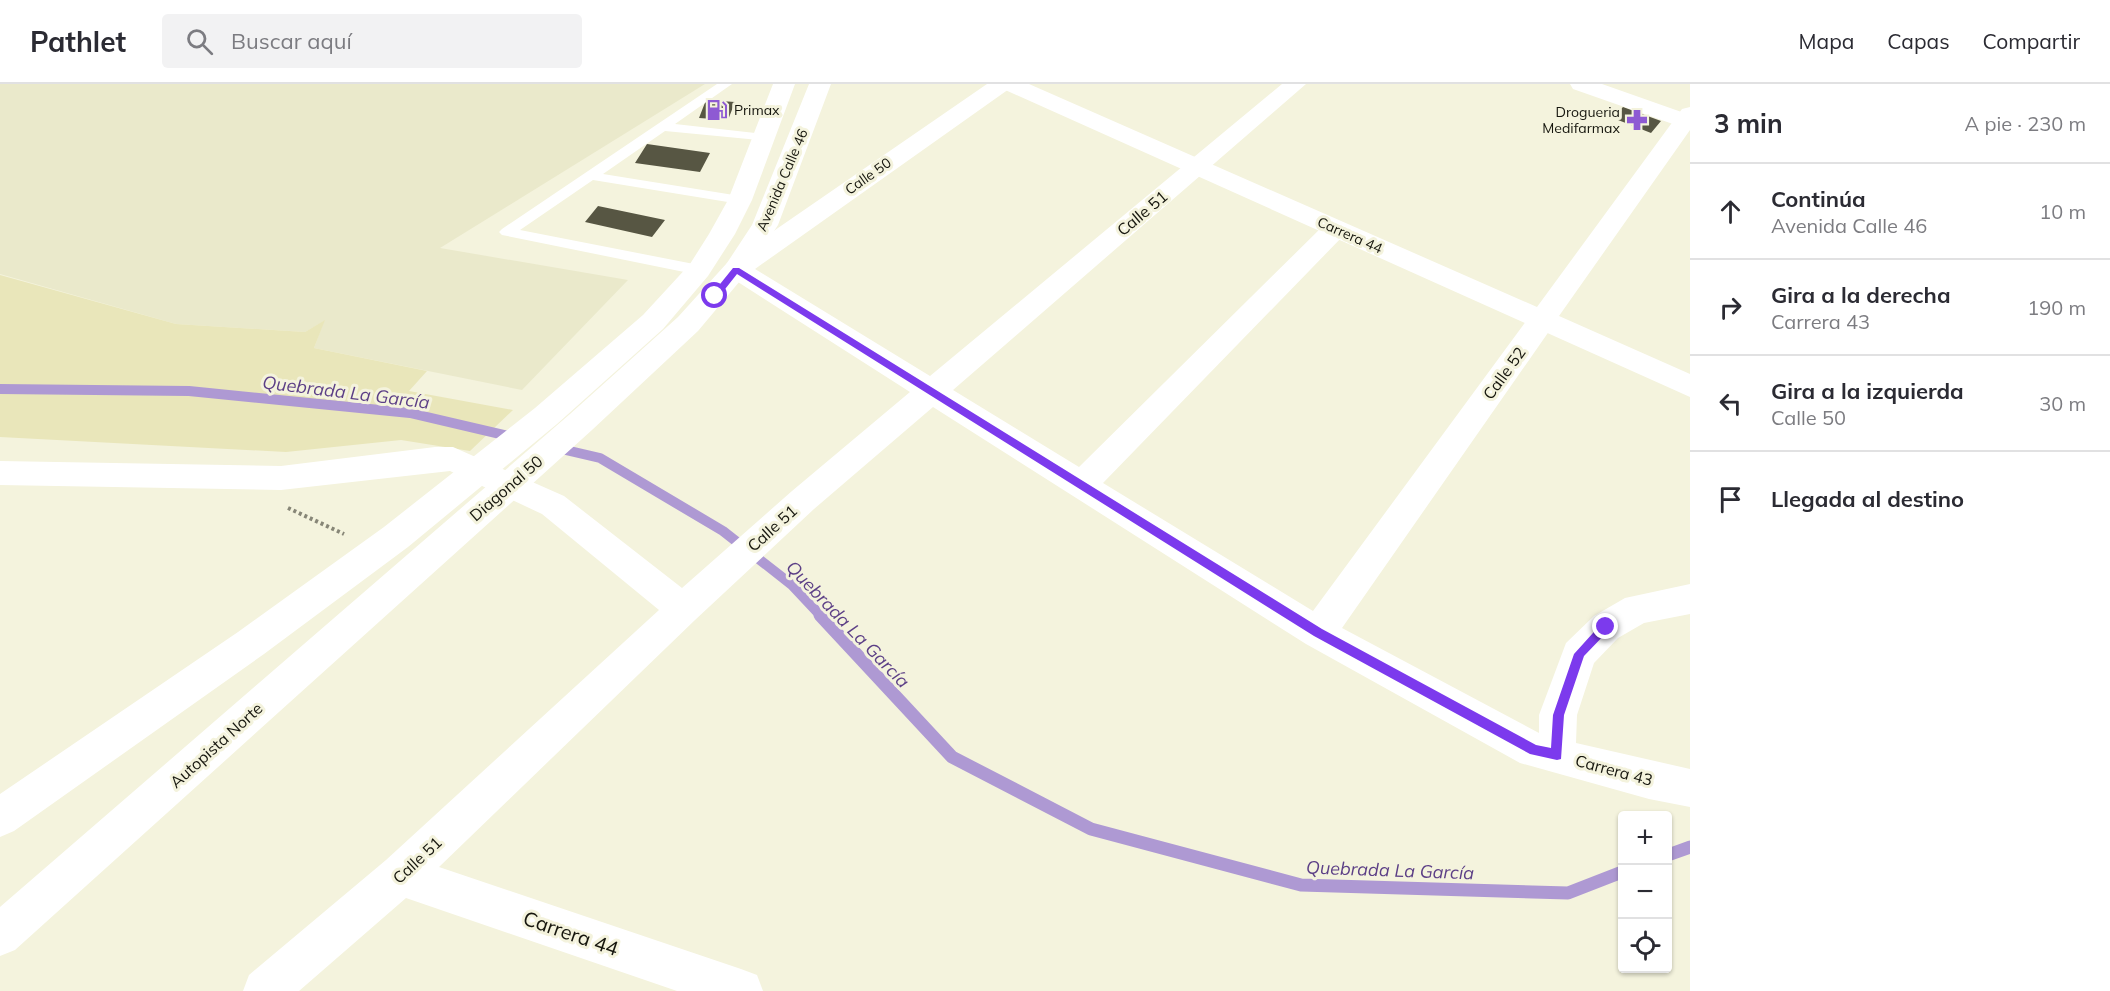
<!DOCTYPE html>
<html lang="es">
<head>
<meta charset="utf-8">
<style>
  :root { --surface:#fff; --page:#f2f2f3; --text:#2b2b33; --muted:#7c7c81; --line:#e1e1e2 }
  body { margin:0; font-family:Mulish,sans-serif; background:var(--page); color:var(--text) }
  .controls { position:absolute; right:18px; bottom:18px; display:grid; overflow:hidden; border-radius:6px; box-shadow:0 2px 4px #0004 }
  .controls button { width:54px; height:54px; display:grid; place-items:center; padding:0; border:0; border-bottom:2px solid var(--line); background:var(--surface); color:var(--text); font:30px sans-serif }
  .stop { position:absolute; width:18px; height:18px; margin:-14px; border:4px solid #7c3aed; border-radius:50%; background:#fff }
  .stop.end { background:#7c3aed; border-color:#fff; box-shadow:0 2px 6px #0008 }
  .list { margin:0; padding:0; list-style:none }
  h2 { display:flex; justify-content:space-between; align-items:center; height:78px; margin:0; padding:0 24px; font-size:26px }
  h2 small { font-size:20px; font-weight:400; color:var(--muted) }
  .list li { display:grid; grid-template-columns:39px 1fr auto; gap:18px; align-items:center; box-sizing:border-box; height:96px; padding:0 24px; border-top:2px solid var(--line) }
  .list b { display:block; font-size:22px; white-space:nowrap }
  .list p { margin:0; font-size:20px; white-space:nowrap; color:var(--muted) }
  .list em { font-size:20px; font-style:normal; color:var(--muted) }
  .icon { flex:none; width:33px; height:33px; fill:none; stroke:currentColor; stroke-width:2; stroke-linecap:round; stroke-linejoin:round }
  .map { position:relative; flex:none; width:1690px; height:907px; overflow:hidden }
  header { display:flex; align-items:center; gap:36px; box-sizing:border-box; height:84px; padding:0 30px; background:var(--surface); border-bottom:2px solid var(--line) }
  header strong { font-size:28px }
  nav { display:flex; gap:33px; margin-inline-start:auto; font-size:21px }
  .search { width:420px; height:54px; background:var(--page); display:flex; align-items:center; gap:15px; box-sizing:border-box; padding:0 21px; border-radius:6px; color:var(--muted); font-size:22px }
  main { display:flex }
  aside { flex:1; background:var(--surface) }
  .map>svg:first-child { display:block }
  .built { fill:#eae9cb }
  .green { fill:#e9e6ba }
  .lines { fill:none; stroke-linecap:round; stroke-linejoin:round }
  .stream-far1 { stroke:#ae99d3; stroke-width:10 }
  .stream { stroke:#ae99d3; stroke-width:13 }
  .building { fill:#575643 }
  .path { stroke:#878677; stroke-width:4; stroke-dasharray:3 3; stroke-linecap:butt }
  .lane { fill:#fff; fill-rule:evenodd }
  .street { fill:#fff; fill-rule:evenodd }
  .secondary { fill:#fff; fill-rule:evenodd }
  .primary { fill:#fff; fill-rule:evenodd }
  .route { fill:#7c3aed }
  .labels { text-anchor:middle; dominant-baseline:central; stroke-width:6; stroke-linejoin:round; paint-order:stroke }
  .far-poi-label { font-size:14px; fill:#15150d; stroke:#f4f3dd; text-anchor:start }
  .far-street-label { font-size:14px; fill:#15150d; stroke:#f4f3dd }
  .street-label { font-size:16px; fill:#15150d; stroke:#f4f3dd }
  .water-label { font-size:18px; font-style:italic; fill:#5c3f86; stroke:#f4f3dd }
  .near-street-label { font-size:20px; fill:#15150d; stroke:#f4f3dd }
</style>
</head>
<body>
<header>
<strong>Pathlet</strong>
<div class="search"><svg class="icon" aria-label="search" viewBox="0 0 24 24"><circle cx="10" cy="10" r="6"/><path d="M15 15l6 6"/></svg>Buscar aquí</div>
<nav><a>Mapa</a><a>Capas</a><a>Compartir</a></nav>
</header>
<main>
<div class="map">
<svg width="1690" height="907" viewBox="0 0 1690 907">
  <rect width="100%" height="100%" fill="#f4f3dd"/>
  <path class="built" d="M0,0H705L440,164L628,196L522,306L314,264L324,237L305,248L176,240L0,190Z"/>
  <path class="green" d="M0,191L176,240L305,248L325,236L314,264L427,287L409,307L513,326L470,367L401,356L286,368L0,353Z"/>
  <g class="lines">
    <path class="stream-far1" d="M0,305L189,307L410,329L513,353
      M557,364L600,374L723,447L792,501L822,533"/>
    <path class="stream" d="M820,531L952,673L1091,745L1301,801L1568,809L1622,788
      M1668,771L1690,763"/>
  </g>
  <path class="building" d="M706,16L735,18L728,36L699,34Z
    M1623,23L1661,37L1651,49L1613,34Z
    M647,60L710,69L700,88L635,79Z
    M598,122L665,136L652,153L585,138Z"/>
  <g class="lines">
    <path class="path" d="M288,424L344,450"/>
    <path class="lane" d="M717,0H732L675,40L765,50L770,51L772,54L770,57L665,47L603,90L740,112L745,113L747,116L745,119L740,120L593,96L520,146L699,181L707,186L705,190L699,191L502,151L499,148L502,145Z"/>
    <path class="street" d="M987,0H1012L1009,5L755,185L930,292L1282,0H1306L953,306L1079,383L1326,139L1335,137L1344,139L1348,145L1344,151L1103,399L1313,527L1532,229L1542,226L1552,229L1556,236L1552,243L1342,544L1539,649V631L1566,559L1594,532L1625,514L1690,500V530L1644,539L1618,554L1594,579L1577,631L1576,659L1690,685V723L1649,715L1520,679L1306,560L933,323L814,425L695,536L439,783L741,885L757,891L763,907H677L406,814L299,907H243L249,891L386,776L659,526L542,430L450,387L281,406L0,401V377L281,382L435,363H453L564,412L682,504L792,407L910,308L727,191L723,185L727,179Z
      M1570,0H1602L1690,31V46L1573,5Z"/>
    <path class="secondary" d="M1000,0H1029L1537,223L1682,25L1690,23V46L1559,232L1690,290V313L1003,5Z"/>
    <path class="primary" d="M773,0H795L752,116L735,150L708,192L663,245L557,340L408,463L264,570L14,747L0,753V710L238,548L384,443L535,324L643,231L690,180L709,150L728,116Z
      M809,0H831L778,141L745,191L698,247L592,346L15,866L0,872V823L570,330L678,233L727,179L752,141Z"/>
  </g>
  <path class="route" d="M733,184H739L1322,545L1536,661L1551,664L1553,631L1574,570L1602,539H1609V546L1584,572L1564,631L1561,675L1557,676L1530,670L1314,552L737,190L718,214H712V210Z"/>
  <defs>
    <symbol id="fuel-bare" viewBox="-9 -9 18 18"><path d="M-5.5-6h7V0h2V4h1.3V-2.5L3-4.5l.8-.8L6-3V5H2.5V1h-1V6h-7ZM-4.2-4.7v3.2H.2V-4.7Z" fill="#8e5ad3" stroke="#f4f3dd" stroke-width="2.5" paint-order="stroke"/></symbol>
    <symbol id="pharmacy-bare" viewBox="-9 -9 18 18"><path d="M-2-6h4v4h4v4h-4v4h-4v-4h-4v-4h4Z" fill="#8e5ad3" stroke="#f4f3dd" stroke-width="2.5" paint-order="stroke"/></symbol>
  </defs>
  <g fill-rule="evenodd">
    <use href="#fuel-bare" x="702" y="11" width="30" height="30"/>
    <use href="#pharmacy-bare" x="1622" y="21" width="30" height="30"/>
  </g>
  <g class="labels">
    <g class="far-poi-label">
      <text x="734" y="26">Primax</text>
      <text x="1620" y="28" text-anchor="end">Drogueria<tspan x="1620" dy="16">Medifarmax</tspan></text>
    </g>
    <g class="far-street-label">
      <text transform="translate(868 92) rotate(-35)">Calle 50</text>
      <text transform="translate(782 96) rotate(-67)">Avenida Calle 46</text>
      <text transform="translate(1350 151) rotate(24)">Carrera 44</text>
    </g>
    <g class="street-label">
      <text transform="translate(1142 129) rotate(-40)">Calle 51</text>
      <text transform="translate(1504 289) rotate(-54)">Calle 52</text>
      <text transform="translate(506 404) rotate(-41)">Diagonal 50</text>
      <text transform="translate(772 444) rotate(-42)">Calle 51</text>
      <text transform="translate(216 661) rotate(-42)">Autopista Norte</text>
      <text transform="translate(1614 686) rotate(15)">Carrera 43</text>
      <text transform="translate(417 776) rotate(-43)">Calle 51</text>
    </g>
    <g class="water-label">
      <text transform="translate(346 308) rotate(7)">Quebrada La García</text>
      <text transform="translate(848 540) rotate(46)">Quebrada La García</text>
      <text transform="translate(1390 786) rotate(2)">Quebrada La García</text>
    </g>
    <g class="near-street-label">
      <text transform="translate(571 849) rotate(19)">Carrera 44</text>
    </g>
  </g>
</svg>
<div class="controls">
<button>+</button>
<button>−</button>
<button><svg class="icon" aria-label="locate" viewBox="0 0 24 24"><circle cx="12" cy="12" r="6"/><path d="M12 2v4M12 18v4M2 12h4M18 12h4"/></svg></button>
</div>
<div class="stop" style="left:715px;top:212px"></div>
<div class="stop end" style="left:1606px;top:543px"></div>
</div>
<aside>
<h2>3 min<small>A pie · 230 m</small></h2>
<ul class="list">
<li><svg class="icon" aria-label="ahead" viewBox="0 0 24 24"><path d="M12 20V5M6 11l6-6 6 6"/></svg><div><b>Continúa</b><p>Avenida Calle 46</p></div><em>10 m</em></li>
<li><svg class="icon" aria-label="right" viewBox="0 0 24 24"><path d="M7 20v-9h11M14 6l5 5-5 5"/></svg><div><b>Gira a la derecha</b><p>Carrera 43</p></div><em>190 m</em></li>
<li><svg class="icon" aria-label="left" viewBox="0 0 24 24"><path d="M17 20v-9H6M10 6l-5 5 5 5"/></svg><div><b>Gira a la izquierda</b><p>Calle 50</p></div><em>30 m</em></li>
<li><svg class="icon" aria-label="arrive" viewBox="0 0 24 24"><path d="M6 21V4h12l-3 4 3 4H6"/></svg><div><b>Llegada al destino</b></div></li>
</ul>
</aside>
</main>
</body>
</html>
